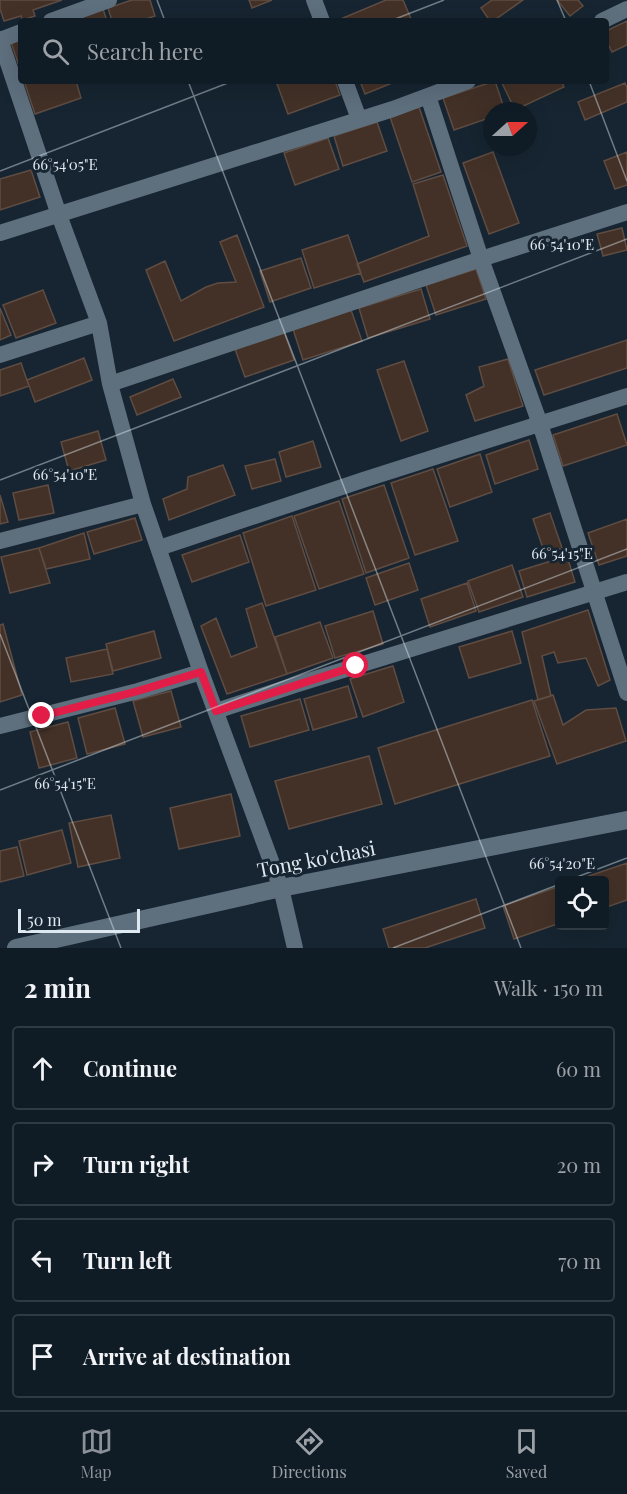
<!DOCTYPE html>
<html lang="en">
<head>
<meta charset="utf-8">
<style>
  :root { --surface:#101c25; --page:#1e2932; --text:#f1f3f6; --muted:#9ca1a7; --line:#303a42; --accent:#8c9099 }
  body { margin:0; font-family:"Playfair Display",serif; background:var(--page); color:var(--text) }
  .controls { position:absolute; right:18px; bottom:18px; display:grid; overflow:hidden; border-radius:6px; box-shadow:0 6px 24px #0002 }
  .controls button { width:54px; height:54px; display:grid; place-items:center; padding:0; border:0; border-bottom:2px solid var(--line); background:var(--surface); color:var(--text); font:30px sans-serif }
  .compass { position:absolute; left:483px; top:102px; width:54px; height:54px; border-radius:50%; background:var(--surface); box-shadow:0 6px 24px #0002; rotate:69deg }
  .scale { position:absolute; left:18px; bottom:15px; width:122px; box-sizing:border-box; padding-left:6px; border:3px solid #dee8f0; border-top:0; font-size:16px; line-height:21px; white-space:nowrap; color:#dee8f0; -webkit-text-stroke:4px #162531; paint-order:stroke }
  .stop { position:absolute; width:18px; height:18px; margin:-14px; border:4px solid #e11d48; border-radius:50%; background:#fff }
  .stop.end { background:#e11d48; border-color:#fff; box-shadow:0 2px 6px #0008 }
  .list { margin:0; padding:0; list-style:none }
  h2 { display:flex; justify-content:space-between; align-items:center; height:78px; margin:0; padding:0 24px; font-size:26px }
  h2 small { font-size:20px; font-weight:400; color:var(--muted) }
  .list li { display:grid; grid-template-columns:39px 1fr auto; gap:18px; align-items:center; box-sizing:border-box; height:84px; margin:0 12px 12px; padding:0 12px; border:2px solid var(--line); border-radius:6px }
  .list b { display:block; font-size:22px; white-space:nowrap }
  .list em { font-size:20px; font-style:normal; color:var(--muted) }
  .icon { flex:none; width:33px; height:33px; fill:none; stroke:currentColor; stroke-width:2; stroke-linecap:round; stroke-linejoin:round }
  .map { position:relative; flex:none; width:627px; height:948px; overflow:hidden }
  .search { position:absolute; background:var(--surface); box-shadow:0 6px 24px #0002; left:18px; right:18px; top:18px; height:66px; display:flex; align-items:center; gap:15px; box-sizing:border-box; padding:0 21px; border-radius:6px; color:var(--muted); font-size:22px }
  .sheet { height:462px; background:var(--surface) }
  nav { display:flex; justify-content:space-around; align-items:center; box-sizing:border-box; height:84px; border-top:2px solid var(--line); background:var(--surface); font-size:16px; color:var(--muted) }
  nav a { display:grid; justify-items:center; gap:3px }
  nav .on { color:var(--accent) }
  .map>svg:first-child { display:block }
  .building { fill:#433127; stroke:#5f4c42; stroke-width:1.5 }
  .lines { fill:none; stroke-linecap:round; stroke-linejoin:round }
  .minor { stroke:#5e6f7e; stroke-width:16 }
  .secondary { stroke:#5e6f7e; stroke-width:18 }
  .route { stroke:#e11d48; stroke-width:8 }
  .ticks { fill:none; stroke:#dee8f0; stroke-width:1.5; stroke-opacity:0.45 }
  .labels { text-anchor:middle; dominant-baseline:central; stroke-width:6; stroke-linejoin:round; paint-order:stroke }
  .street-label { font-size:20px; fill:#dee8f0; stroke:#162531 }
  .ticks-label { font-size:15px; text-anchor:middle; fill:#dee8f0; stroke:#162531; stroke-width:6; stroke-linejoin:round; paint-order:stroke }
</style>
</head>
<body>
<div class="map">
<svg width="627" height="948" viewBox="0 0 627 948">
  <rect width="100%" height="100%" fill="#162531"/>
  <path class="building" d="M0,0H62L33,10L35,16L22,20L21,16L4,21L0,9Z
    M132,0H150L155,16L139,21H112L108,8Z
    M249,0H272L252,8Z
    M386,0H403L412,21H336Z
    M492,0H523L493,21H490L481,8Z
    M557,0H578L583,6L570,16Z
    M103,9L107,21H66Z
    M627,21V45L612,52L606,40V31Z
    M21,36V72L10,39Z
    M24,81H43L44,83L51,81H76L81,98L35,114Z
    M276,81H335L340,95L288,114Z
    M360,81H397L365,94Z
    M495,81L505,111H492V117L454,130L443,98Z
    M501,81H561L564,87L515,110Z
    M625,83L627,88V102L585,120L578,102Z
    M419,107L441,172L412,182L390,117Z
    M377,122L387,151L343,166L334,136Z
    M328,138L339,169L295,185L284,153Z
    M493,152L519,223L489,234L463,163Z
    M627,152V185L615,189L604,161Z
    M31,170L40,197L0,210V179Z
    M443,175L467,246L364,282L357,264L429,236L413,184Z
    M622,228L627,250L603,256L597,234Z
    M237,235L264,307L174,341L146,270L165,261L181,301L206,287L218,283L236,282L220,242Z
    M348,235L361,273L314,288L302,250Z
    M301,258L311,288L270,302L260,271Z
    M476,269L486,299L436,315L426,285Z
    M421,289L430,319L368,338L359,308Z
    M43,290L56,323L16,338L3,305Z
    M0,308L11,335L0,340Z
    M351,310L362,341L303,360L293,329Z
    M284,332L294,360L245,377L235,349Z
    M627,340V368L544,395L535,370Z
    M84,358L92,380L35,402L27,380Z
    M508,359L523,406L475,421L466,395L484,386L479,367Z
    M404,361L428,431L401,441L377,370Z
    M21,363L29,386L0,396V370Z
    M173,379L181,397L137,415L130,397Z
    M617,414L627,445L563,466L553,435Z
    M98,431L106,460L69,471L61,442Z
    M529,440L538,469L495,484L486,455Z
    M313,441L321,467L286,477L279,452Z
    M480,454L492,492L450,507L437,469Z
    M275,459L281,481L252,489L245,466Z
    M223,465L235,495L169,520L163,499L187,489L188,477Z
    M433,469L458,541L415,555L391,483Z
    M48,485L54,513L19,520L13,493Z
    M384,485L409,558L366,573L342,499Z
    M0,495L8,522L0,524Z
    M339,501L364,574L319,589L294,516Z
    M550,513L562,548L545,554L533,519Z
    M292,516L316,590L266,606L243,533Z
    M135,518L142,540L94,554L87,532Z
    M627,519V556L599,565L588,533Z
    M84,533L90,559L46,569L39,548Z
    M240,535L249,562L192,582L182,555Z
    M39,548L50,583L10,593L1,557Z
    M567,556L575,582L527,597L519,571Z
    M409,563L418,590L375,605L366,578Z
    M512,565L523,597L479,612L468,581Z
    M467,583L476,611L430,627L421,599Z
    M262,603L287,674L227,694L201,626L216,618L231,657L257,647L246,609Z
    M588,610L610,680L598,686L586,658L558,663L554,652L542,656L551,696L538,700L522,632Z
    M373,611L383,644L335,658L325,626Z
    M320,622L333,658L287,674L275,637Z
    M3,624L22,695L0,702V625Z
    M154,631L161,658L113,671L106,644Z
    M512,631L521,663L469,678L459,647Z
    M107,649L113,674L71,682L66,658Z
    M393,666L404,702L363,717L350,679Z
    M348,686L357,717L313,730L304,699Z
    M171,691L181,727L143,737L133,701Z
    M553,695L563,725L586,710L616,708L626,741L557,764L534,701Z
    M300,699L309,730L250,747L241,716Z
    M532,700L550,756L395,804L378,748Z
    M115,708L125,744L87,754L78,718Z
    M68,722L77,758L39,768L30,732Z
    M369,756L382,804L289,829L275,781Z
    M231,794L240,836L179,849L170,808Z
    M111,815L120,858L78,867L69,823Z
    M62,830L71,863L27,875L19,841Z
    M17,847L24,876L0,882V851Z
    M627,863V900L604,908V880H577Z
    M560,886V923L514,939L503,906Z
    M476,899L485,928L425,948H389L383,929Z"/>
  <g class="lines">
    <path class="minor" d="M314,0L322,21
      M51,21L109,0
      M602,21L627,9
      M0,39L59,215L99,323L110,384L143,504L201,672L281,888L295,948
      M0,40L21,32
      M345,81L359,119
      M428,96L481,259L540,424L627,693
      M0,233L393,109L468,81
      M0,355L99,323
      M110,384L481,259L627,212
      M0,541L143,504
      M159,548L363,480L627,396
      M216,711L295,685L627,582
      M0,726L138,691L201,672"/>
    <path class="secondary" d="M16,948L281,888L627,820"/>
  </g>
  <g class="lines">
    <path class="route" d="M42,716L138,691L201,672L216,711L356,666"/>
  </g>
  <path class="ticks" d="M157,0L165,21M557,0L566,21M390,21L444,0M188,81L521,948M589,81L627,181M0,171L233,81M0,480L627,239M0,634L121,948M0,790L627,549M569,880L627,858M393,948L560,884"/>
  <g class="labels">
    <g class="street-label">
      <text transform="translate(316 858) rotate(-11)">Tong ko'chasi</text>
    </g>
  </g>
  <g class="ticks-label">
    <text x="65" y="170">66°54'05"E</text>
    <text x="562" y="250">66°54'10"E</text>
    <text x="65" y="480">66°54'10"E</text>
    <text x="562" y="559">66°54'15"E</text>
    <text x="65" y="789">66°54'15"E</text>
    <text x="562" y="869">66°54'20"E</text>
  </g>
</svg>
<div class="controls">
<button><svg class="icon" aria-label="locate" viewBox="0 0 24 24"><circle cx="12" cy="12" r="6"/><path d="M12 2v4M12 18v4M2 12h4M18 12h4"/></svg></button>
</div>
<svg class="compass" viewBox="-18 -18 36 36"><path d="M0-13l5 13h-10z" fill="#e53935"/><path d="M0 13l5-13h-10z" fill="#9ca1a7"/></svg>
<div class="scale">50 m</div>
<div class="stop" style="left:356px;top:666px"></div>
<div class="stop end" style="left:42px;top:716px"></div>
<div class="search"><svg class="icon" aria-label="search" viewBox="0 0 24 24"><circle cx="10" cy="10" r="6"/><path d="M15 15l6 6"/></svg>Search here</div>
</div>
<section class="sheet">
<h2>2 min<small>Walk · 150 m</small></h2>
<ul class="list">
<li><svg class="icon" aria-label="ahead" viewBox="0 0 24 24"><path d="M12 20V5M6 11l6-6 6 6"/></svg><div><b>Continue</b></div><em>60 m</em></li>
<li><svg class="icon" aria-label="right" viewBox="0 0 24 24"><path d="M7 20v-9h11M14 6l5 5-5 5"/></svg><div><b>Turn right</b></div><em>20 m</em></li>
<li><svg class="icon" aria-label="left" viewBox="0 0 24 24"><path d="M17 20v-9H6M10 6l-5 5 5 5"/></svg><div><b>Turn left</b></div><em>70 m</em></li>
<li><svg class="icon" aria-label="arrive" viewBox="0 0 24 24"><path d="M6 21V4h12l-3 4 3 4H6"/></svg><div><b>Arrive at destination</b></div></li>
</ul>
</section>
<nav>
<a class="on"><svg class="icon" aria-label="map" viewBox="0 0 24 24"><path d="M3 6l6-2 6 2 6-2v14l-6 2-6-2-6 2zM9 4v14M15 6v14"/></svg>Map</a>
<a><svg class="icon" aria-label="directions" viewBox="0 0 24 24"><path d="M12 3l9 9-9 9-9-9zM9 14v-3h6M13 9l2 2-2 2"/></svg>Directions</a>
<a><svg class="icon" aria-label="saved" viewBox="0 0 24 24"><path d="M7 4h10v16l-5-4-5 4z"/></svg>Saved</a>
</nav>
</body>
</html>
